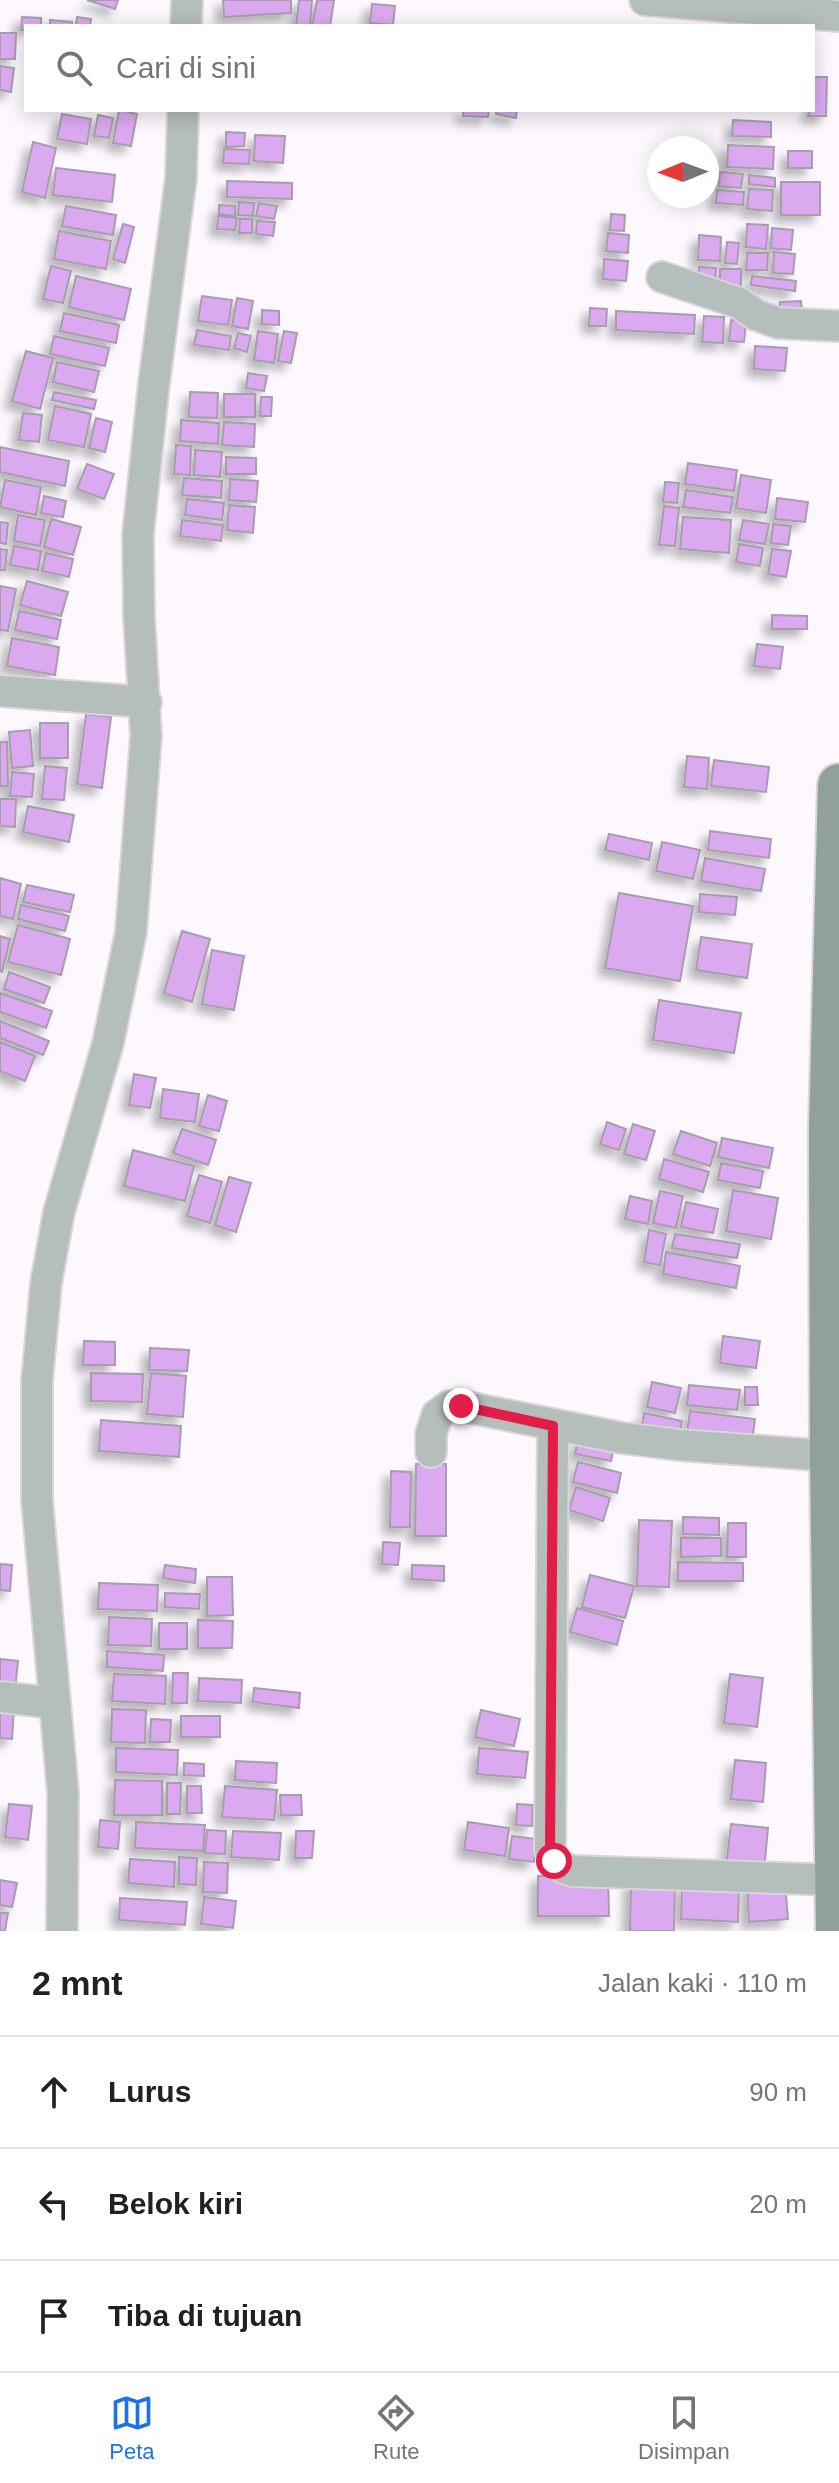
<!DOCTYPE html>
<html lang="id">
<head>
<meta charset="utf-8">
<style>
  :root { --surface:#fff; --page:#f2f2f2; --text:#202124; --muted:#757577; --line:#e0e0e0; --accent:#1a73e8 }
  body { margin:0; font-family:Helvetica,sans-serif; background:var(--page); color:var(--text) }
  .compass { position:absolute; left:647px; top:136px; width:72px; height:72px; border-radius:50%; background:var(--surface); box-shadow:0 4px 20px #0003; rotate:269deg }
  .stop { position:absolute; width:24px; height:24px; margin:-18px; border:6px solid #e11d48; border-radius:50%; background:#fff }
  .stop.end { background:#e11d48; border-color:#fff; box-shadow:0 2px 8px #0008 }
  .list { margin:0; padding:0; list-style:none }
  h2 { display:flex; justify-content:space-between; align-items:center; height:104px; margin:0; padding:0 32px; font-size:34px }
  h2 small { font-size:26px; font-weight:400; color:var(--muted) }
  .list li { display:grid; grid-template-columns:52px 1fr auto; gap:24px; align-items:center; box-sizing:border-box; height:112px; padding:0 32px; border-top:2px solid var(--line) }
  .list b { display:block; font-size:30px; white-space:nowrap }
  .list em { font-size:26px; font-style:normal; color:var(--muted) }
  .icon { flex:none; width:44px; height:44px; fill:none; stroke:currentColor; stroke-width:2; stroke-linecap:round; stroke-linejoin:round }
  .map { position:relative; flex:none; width:839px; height:1931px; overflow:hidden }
  .search { position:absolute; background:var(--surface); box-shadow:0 4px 20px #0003; left:24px; right:24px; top:24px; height:88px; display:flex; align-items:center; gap:20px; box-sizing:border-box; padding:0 28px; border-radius:0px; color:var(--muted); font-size:30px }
  .sheet { height:440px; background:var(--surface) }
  nav { display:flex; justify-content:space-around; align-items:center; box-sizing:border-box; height:112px; border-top:2px solid var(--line); background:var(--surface); font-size:22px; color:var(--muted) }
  nav a { display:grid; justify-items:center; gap:4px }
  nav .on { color:var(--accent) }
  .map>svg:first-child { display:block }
  .building { fill:#dba9f0; stroke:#a79dac; stroke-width:2; filter:url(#shadow) }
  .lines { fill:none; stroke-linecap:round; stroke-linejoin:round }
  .street-casing { stroke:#d9d5db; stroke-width:34 }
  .secondary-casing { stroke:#d9d5db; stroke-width:46 }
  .street { stroke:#b4bebb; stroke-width:30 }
  .secondary { stroke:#92a09c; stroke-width:42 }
  .route { stroke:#e11d48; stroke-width:10 }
</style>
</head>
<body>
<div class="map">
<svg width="839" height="1931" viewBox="0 0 839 1931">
  <defs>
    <filter id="shadow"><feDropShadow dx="-7" dy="7" stdDeviation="4" flood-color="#0004"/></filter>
  </defs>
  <rect width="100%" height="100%" fill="#fcf8fe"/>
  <path class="building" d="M87,0H118L115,9Z
    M223,0H291V13L224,17Z
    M299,0H312L310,26H296Z
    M317,0H334L330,26H312Z
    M372,4L395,6L393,25L370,23Z
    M22,17L41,18V26H26V30H21Z
    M77,17L91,19L90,26H76Z
    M50,20L72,22V26H50Z
    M0,33H16L15,59H0Z
    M0,66L14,68L11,92L0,90Z
    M813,77H827L826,116H808L809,110H813Z
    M119,110L137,114L131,146L113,143Z
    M463,110H489L488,117L463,116Z
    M496,110H517L516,118L496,114Z
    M62,114L91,119L87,144L57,139Z
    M98,115L113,118L109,138L94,136Z
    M733,120L771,122V137L732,136Z
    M226,132L245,133L244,146L226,147Z
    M255,135L285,136L283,163L254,161Z
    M33,142L56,148L45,198L22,192Z
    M728,145L774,147L773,169L727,167Z
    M224,149L250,150L249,164L223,163Z
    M788,151H812V168H788Z
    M56,168L115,175L112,202L53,195Z
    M720,172L743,174L741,188L719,186Z
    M749,175L775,178V187L749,184Z
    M227,181L292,183V199L227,197Z
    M781,182H820V215H781Z
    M749,189L773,190L772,211L747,209Z
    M717,190L744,192L743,205L716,203Z
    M239,202L254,203L253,216L238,215Z
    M259,203L277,206L274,219L256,216Z
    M219,205L235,206V216L219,214Z
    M66,206L116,215L113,235L62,226Z
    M611,214L625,215L624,231L610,230Z
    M218,216L237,218L235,230L217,229Z
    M240,219H252V233H239Z
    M257,221L275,222L273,236L256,234Z
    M123,224L134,227L125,263L113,259Z
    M747,224L768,225L766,249L746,247Z
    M772,228L793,230L791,250L771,248Z
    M59,231L111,241L106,269L54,259Z
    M608,233L629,235L628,253L606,251Z
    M699,235L721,237L720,261L698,260Z
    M727,242L739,243L737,264L725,263Z
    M774,252L795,254L793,274L773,273Z
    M747,253H768L767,270H746Z
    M604,259L628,261L626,281L603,279Z
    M51,266L71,271L63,303L43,299Z
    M699,267L716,268L715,284L698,283Z
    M720,269H741V287H720Z
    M76,276L131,289L124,320L69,307Z
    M752,276L796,281L795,291L751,285Z
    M202,296L232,300L228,325L198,321Z
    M237,298L253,301L248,329L232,326Z
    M801,301L802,311L780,312V302Z
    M590,308L607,309L606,326H589Z
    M262,310L279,311V325L262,324Z
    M616,311L695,315L694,334L616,330Z
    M64,313L119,325L116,343L60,331Z
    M704,316L724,317L723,343L702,342Z
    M731,320L746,322L744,342L729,341Z
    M197,330L231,336L229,350L194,345Z
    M258,331L278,334L274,363L254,360Z
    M284,331L297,333L291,363L278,361Z
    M238,333L251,336L247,352L234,348Z
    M54,336L109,348L105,366L50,354Z
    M755,346L787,348L785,371L754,369Z
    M26,351L53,358L40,409L12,401Z
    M57,362L99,371L94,392L53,382Z
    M248,373L267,376L264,391L246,388Z
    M54,392L96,400L94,409L52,400Z
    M190,392L218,393L217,418L189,417Z
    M224,394H255V417H224Z
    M261,397H272L271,416H260Z
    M55,406L91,414L84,447L48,440Z
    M23,413L42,415L39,442L19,440Z
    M96,418L112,422L105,452L89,448Z
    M181,420L219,423L218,444L180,441Z
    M224,422L255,424L254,447L222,445Z
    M176,445L191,446L190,475L174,474Z
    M0,447L69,461L65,486L0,472Z
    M195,450L222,452L220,477L194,475Z
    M226,457L256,458V474H226Z
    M688,463L737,470L734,491L685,484Z
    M87,464L114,474L104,499L77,489Z
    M741,475L771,480L766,513L736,508Z
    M184,478L222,481L221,498L182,495Z
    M230,479L258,481L256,502L229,500Z
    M5,480L41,487L36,515L0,507Z
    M665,482L679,483L677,503L663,502Z
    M686,490L733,497L730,513L683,507Z
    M44,496L66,501L63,517L41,513Z
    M777,498L808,502L805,522L775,519Z
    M187,499L224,503L222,520L185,515Z
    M229,505L255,507L253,533L227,530Z
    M664,506L679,508L675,546L659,545Z
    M18,515L45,520L40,546L14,541Z
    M683,517L731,520L729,553L680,549Z
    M51,519L81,527L73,555L44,547Z
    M182,520L223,525L221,541L180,536Z
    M743,520L769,524L765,544L739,540Z
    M0,522L8,523L6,544L0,543Z
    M773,524L791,526L788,545L771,543Z
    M739,544L763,548L760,566L736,562Z
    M14,546L41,551L38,570L10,565Z
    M0,549L7,550L5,570H0Z
    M772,549L791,551L786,577L768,574Z
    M46,553L73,559L69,577L42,571Z
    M27,581L68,592L61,616L20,605Z
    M0,586L16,589L8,631L0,630Z
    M19,611L61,620L57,639L15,630Z
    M772,615L807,616V629H772Z
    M12,638L59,647L55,675L7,666Z
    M757,644L783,647L780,669L754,666Z
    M86,714L111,717L102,788L77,784Z
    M40,723H68V758H40Z
    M30,730L33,766L12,768L9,732Z
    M0,742H7L8,786H0Z
    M687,756L709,758L707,789L684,787Z
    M714,760L769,767L766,792L711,786Z
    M45,766L67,768L64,800L42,799Z
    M12,772L34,774L32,797L10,796Z
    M0,799H16L15,827L0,826Z
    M28,806L74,815L69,842L23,832Z
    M710,831L771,839L769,858L708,850Z
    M609,834L652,843L649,860L605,850Z
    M662,842L700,850L693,879L656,871Z
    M705,858L765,869L761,891L701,881Z
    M0,878L21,884L13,919L0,916Z
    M27,885L74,895L70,912L23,902Z
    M619,893L693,906L680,981L605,968Z
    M700,894L737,897L735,915L699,912Z
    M21,905L69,916L65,931L18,919Z
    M18,925L70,939L61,975L8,962Z
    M182,931L210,939L192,1002L164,993Z
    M0,936L10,939L2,972L0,971Z
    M701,937L752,944L747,978L696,970Z
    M212,950L244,956L234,1010L202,1004Z
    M9,972L50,987L44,1003L4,989Z
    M0,993L52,1011L46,1028L0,1012Z
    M659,1000L741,1013L734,1053L653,1040Z
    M0,1021L49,1041L43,1055L0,1038Z
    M0,1042L35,1056L25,1081L0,1071Z
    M134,1074L156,1078L150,1108L129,1105Z
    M163,1089L199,1094L195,1122L160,1118Z
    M208,1095L227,1101L219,1131L199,1126Z
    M607,1122L626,1129L619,1150L600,1144Z
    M633,1124L655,1131L646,1160L624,1154Z
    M182,1129L216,1140L208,1165L173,1153Z
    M681,1131L717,1143L710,1166L673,1154Z
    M722,1138L773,1148L769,1168L718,1157Z
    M133,1150L194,1166L185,1201L124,1186Z
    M664,1159L709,1172L703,1192L659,1179Z
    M721,1163L763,1171L760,1188L718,1180Z
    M199,1175L222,1182L210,1223L187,1216Z
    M229,1177L251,1183L236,1232L215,1225Z
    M733,1190L778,1198L771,1239L726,1231Z
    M660,1191L683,1196L676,1228L653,1223Z
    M630,1196L652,1201L648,1224L625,1219Z
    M686,1202L718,1209L713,1233L681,1227Z
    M649,1230L666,1234L660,1265L644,1262Z
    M675,1234L740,1244L737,1258L672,1248Z
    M666,1252L740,1266L736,1288L663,1274Z
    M723,1336L760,1341L756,1368L720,1363Z
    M84,1341L115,1342V1365H83Z
    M150,1348L189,1350L187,1371L149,1370Z
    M91,1373L143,1374L142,1402L91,1401Z
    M151,1373L186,1376L183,1417L147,1414Z
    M652,1382L681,1388L675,1413L647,1407Z
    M689,1385L740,1390L737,1410L687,1405Z
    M745,1387H757L758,1405H745Z
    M690,1411L755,1419L752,1441L687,1432Z
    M644,1413L682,1421L679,1439L641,1432Z
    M101,1420L181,1426L179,1457L99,1451Z
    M578,1439L614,1446L611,1461L575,1454Z
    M578,1462L621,1473L617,1493L573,1482Z
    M416,1464H446V1536H415Z
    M391,1471L411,1472L410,1527H390Z
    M576,1487L610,1498L603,1521L569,1510Z
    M683,1517L719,1518V1535L683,1534Z
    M639,1520L672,1521L669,1587L637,1586Z
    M728,1523H746V1557H727Z
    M681,1538H721V1556L681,1557Z
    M383,1542L400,1543L398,1565L382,1564Z
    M678,1562L743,1563V1581H678Z
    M0,1564L12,1565L10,1591L0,1590Z
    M165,1565L196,1569L195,1583L163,1578Z
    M412,1565L444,1566V1581L412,1579Z
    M590,1575L634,1586L625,1618L582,1607Z
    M207,1577H232L233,1615L207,1616Z
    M99,1583L158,1585L157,1611L98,1609Z
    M165,1593L200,1594L199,1609L165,1607Z
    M577,1608L623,1621L617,1645L570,1632Z
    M109,1617L152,1619L151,1646L108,1645Z
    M198,1620L233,1621L232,1648H198Z
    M159,1623H187V1649H159Z
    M107,1651L164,1655L163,1671L107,1667Z
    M0,1659L18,1661L15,1691L0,1690Z
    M173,1673H188L187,1703H172Z
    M114,1674L166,1676L165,1704L112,1701Z
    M730,1674L763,1678L757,1727L724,1723Z
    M199,1678L242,1680L241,1703L198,1701Z
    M254,1688L300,1693L299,1708L253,1702Z
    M0,1706L14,1707L12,1739L0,1738Z
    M112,1709L146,1710L145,1743L111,1742Z
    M481,1710L520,1719L514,1746L475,1737Z
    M181,1716H220V1737H181Z
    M151,1719L171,1720L170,1742H150Z
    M116,1748L178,1750L177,1775L116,1772Z
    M479,1748L528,1752L525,1778L477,1774Z
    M735,1760L766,1763L763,1802L731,1799Z
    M236,1761L277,1763L276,1783L235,1780Z
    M184,1763L204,1764V1776L184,1775Z
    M115,1780L162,1781V1815H114Z
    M167,1783H181L180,1814H167Z
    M187,1786H201L202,1813H187Z
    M225,1786L277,1790L274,1820L222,1817Z
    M280,1795H301L302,1815H281Z
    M9,1804L32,1806L28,1840L5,1837Z
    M517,1804L533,1805L532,1826L516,1825Z
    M100,1820L120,1822L118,1849L98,1847Z
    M136,1822L205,1825L203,1851L135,1848Z
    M468,1822L509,1828L505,1856L464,1850Z
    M731,1824L768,1828L764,1871L726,1867Z
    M207,1830L226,1831L225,1854L205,1853Z
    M233,1831L281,1833L279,1860L231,1857Z
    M296,1831H314L312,1858H295Z
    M512,1836L537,1839L534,1862L509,1859Z
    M179,1857L197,1858L196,1885L179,1884Z
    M130,1859L175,1862L174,1887L128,1883Z
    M204,1862L228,1863L227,1893L203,1892Z
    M608,1875L609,1916H538V1876Z
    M0,1880L17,1883L12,1907L0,1905Z
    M631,1882H675L674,1931H630Z
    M785,1883L788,1919L749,1922L747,1886Z
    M682,1884L739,1886L738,1922L681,1919Z
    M204,1897L236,1901L233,1928L201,1924Z
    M120,1898L187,1902L185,1925L119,1920Z
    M0,1913H8L5,1931H0Z"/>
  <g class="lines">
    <defs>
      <path id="street" d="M645,0L839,16
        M186,26L187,0
        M662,277L739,303L756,315L778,323L839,326
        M0,691L146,702
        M553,1426L550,1850C555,1864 559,1867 573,1871L839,1880
        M431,1452V1434L437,1415L449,1406H461L622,1438L679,1445L831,1456
        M0,1697L55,1703
        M62,1931L63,1793L37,1500V1381L46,1283L59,1212L108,1043L131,932L146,736L139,616L138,534L154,383L181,178L183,110"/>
      <path id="secondary" d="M837,1931L831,1456L830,1129L839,785"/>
    </defs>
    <use href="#street" class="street-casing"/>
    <use href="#secondary" class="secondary-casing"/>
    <use href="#street" class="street"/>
    <use href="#secondary" class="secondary"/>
  </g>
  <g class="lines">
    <path class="route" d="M461,1406L553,1426L550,1850L554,1861"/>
  </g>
</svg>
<svg class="compass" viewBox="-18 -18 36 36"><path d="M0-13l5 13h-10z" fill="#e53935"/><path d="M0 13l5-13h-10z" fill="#757577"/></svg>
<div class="stop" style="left:554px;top:1861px"></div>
<div class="stop end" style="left:461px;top:1406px"></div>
<div class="search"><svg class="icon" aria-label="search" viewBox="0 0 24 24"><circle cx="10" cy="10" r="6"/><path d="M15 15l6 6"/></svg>Cari di sini</div>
</div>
<section class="sheet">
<h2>2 mnt<small>Jalan kaki · 110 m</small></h2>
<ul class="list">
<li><svg class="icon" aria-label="ahead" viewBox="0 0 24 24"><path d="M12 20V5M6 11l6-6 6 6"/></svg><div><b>Lurus</b></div><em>90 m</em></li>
<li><svg class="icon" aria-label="left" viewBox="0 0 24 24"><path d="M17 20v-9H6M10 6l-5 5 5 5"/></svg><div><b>Belok kiri</b></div><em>20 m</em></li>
<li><svg class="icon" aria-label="arrive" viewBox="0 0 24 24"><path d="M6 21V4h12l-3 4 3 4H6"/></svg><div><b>Tiba di tujuan</b></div></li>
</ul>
</section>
<nav>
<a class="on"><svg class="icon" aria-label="map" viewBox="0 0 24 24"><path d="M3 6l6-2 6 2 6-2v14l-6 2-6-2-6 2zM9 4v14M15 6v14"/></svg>Peta</a>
<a><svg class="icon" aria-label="directions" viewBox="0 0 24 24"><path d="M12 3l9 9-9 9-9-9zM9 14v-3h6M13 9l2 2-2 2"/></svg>Rute</a>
<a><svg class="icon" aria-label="saved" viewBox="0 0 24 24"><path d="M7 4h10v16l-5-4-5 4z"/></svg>Disimpan</a>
</nav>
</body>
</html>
